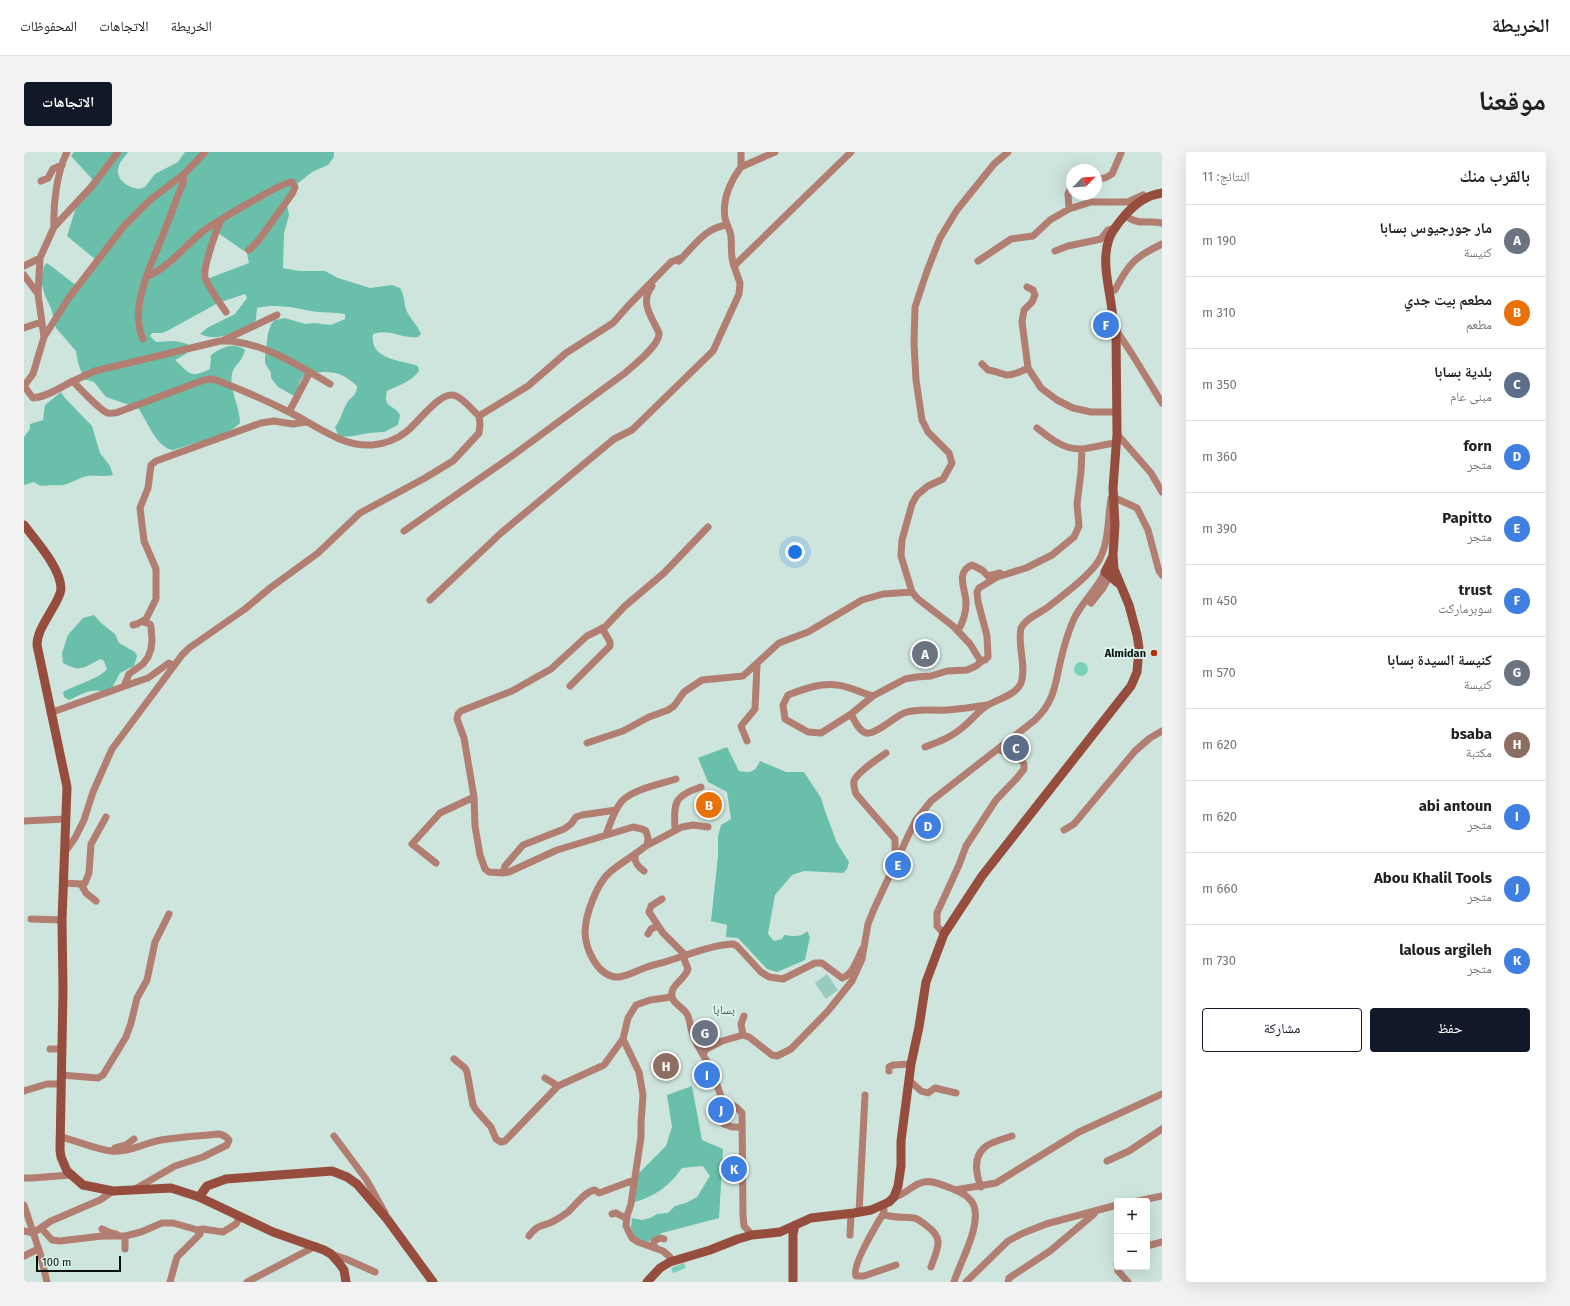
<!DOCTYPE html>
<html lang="ar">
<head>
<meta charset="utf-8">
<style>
  :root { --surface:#fff; --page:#f2f2f2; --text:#202124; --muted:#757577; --line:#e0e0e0; --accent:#111827 }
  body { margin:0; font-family:"Fira Sans","Noto Naskh Arabic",sans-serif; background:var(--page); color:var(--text); direction:rtl }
  .controls { position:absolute; right:12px; bottom:12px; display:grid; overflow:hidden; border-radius:4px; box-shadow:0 4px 16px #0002 }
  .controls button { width:36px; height:36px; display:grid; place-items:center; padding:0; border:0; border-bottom:1px solid var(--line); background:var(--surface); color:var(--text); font:20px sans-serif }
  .compass { position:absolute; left:1042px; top:12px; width:36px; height:36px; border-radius:50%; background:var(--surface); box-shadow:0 4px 16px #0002; rotate:65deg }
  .scale { position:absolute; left:12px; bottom:10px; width:85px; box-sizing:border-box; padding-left:4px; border:2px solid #09110f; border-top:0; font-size:11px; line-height:14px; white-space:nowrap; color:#09110f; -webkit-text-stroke:3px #daf2eb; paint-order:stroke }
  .you { position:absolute; left:771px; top:400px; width:14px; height:14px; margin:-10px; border:3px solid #fff; border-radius:50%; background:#1a73e8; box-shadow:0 0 0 6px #1a73e833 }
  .badge { display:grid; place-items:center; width:26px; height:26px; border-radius:50%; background:var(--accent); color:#fff; font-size:13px; font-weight:700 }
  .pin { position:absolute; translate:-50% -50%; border:2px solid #fff; box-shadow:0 1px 4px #0006 }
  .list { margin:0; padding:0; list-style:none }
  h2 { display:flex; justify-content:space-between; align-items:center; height:52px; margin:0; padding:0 16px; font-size:17px }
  h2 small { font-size:13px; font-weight:400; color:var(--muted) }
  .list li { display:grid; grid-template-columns:26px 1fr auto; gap:12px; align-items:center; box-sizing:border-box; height:72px; padding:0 16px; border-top:1px solid var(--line) }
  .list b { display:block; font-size:15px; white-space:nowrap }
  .list p { margin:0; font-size:13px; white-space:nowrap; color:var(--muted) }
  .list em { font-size:13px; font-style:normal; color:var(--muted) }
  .actions { display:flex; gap:8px; padding:12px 16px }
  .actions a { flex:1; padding:9px 0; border:1px solid var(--accent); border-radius:4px; text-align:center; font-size:14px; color:var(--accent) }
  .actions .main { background:var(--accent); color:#fff }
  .map { position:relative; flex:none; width:1138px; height:1130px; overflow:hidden; direction:ltr; border-radius:4px }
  header { display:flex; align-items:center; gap:24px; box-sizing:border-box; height:56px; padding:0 20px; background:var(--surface); border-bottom:1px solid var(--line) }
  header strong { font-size:19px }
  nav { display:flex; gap:22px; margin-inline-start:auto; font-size:14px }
  .intro { display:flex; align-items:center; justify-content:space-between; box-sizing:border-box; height:96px; padding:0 24px }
  h1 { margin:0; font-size:28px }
  .button { padding:10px 18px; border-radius:4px; background:var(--accent); color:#fff; font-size:14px; font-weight:700 }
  main { display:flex; gap:24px; padding:0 24px }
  aside { flex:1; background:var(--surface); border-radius:4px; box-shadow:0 4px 16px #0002 }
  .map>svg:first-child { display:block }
  .green { fill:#98cbbd }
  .forest { fill:#69bfaa; fill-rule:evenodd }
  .water { fill:#7ad1bb }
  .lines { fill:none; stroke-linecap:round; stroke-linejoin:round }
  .street { stroke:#b27e71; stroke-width:7 }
  .secondary { stroke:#974d3d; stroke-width:9 }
  .poi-dot { fill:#b82e09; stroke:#daf2eb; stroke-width:1.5 }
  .labels { text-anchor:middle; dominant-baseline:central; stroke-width:4; stroke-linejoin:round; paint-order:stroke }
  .poi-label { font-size:11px; font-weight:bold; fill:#09110f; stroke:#daf2eb; text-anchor:end }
  .quarter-label { font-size:13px; fill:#465b55; stroke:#daf2eb }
</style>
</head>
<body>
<header>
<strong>الخريطة</strong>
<nav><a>الخريطة</a><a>الاتجاهات</a><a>المحفوظات</a></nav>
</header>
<div class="intro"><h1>موقعنا</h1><a class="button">الاتجاهات</a></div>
<main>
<aside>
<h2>بالقرب منك<small>النتائج: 11</small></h2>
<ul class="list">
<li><span class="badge" style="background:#6b7280">A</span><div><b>مار جورجيوس بسابا</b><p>كنيسة</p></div><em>190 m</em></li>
<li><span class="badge" style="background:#e8710a">B</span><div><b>مطعم بيت جدي</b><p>مطعم</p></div><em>310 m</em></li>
<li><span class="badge" style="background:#5c6f8a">C</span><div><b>بلدية بسابا</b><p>مبنى عام</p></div><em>350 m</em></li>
<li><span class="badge" style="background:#3f7fe0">D</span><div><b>forn</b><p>متجر</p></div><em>360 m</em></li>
<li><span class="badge" style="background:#3f7fe0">E</span><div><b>Papitto</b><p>متجر</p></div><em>390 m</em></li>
<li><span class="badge" style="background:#3f7fe0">F</span><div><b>trust</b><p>سوبرماركت</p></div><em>450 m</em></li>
<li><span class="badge" style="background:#6b7280">G</span><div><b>كنيسة السيدة بسابا</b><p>كنيسة</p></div><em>570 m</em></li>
<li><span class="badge" style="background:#8d6e63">H</span><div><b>bsaba</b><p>مكتبة</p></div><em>620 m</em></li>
<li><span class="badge" style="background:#3f7fe0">I</span><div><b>abi antoun</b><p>متجر</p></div><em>620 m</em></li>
<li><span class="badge" style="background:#3f7fe0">J</span><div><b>Abou Khalil Tools</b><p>متجر</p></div><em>660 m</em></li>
<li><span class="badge" style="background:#3f7fe0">K</span><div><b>lalous argileh</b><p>متجر</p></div><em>730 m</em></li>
</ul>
<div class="actions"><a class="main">حفظ</a><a>مشاركة</a></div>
</aside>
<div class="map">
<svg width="1138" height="1130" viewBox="0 0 1138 1130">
  <rect width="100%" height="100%" fill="#cde5dd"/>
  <path class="green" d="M803,822L814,838L802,847L791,831Z"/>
  <path class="forest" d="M50,0H104C101,5 96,9 95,14C90,27 104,36 115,37L121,35L131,22L154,10L161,0H310V5L304,13L288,20L273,32L263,53L265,63L260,81L259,116L275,119H301L314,126L346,136L368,133L376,136C380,143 380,147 381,154C383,165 394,172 397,182L394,185C378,187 365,176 349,182C345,208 377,208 394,214L395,219C387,230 375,233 363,239C359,257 369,251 376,263L374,273L360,280L345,281L329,284L315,285L311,275C317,268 318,259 323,251C327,244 333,244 333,234C319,221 309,218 290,221C286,222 282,222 279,225C273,231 276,240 270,244L254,235L247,226V221L241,211V206L244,181L247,172L251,168L261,166L281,172L290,171L307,173L321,167V162C309,160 298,161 286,159C269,155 251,152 233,156L232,168L230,170C212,179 196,191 176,182L183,176L211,162L223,146L221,142L194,151L143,179L138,181H128L126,184L132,190L151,189L164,192L162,202L151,208C166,221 165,227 186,217L187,203C197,196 210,189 221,198C219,209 209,214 208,222C205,238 216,254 216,271L209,277L194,284L149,298C131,295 124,269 114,256L82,245L70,230L60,227L54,211L52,199L32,176L27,156L21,144L17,128L20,114L23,111L53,134L72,108L43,84L52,55L68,27L47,4ZM194,81L223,101L225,111L183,127L182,122Z
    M37,240L41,246L68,274L76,301L86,314L89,323C79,325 72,323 64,324C56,325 50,330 43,332C37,334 33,333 27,333C19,334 16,335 10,330L0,333V285L6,277V272L19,268L21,253Z
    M70,463L77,471L91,482L95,491L111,500L113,504L110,514L96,521L88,536L80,540C68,535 56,543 45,548L40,545L39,540C50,534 78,525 83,517L80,509L77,507C60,515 57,521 39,511L38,501L44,483L59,466Z
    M703,595L715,619C726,621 731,621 736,609L762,620H780L797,646L801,659L813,691L825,710L823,717L819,721L780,719L768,723L751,743L744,782L750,789L758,787L760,783C769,784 777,786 783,779L786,785L781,808L753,820L743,817L714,786L702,785L703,773L687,769L694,704V684L697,673L707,667L703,640L684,630L674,606Z
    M668,934L678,988L699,997L695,1066L638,1081L624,1090L618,1089L610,1083L607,1075L608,1066L618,1068L626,1066L633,1062L644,1061L651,1054L662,1051L673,1045L686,1024L679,1014L658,1016C646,1033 632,1044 611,1050L612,1024L642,994L648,975L643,943Z"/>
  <path class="water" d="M1050 517a7 7 0 1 1 14 0a7 7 0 1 1-14 0Z
    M660,1111L662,1116L649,1121L647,1116Z"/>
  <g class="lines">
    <path class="street" d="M717,0V15L751,0
      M984,0L970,12L933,58L916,86L903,119L891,155L890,191L892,228L898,268L904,280L925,301L928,311L919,327L904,334L893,343L888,352L878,388L877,404L888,440L894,447L929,474L946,492L956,508H961L964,505L963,484L954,450L953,440L955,436L973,425L1002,416L1028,403L1050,385L1055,374L1053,352L1057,320L1058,297
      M717,15C706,30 698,47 701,66C702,72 706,77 707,84C708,94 706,104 710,114L827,0
      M1072,27L1081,26L1088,22L1097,1
      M17,29L24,26L29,17L38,13
      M1045,57L1044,42L1048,33
      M1101,63C1114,74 1123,68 1138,71
      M197,68C192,79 179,115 181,125C185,137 195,149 202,160
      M30,75C29,52 33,20 43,0
      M1031,99L1044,94L1077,87L1084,78L1092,76
      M655,109C669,95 682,75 703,73
      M954,109L987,87L1009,84L1026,68L1045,57L1067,50H1104L1119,43
      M0,114L16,106
      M0,123L14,142
      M124,124C146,114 160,95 178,80C188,72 260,29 268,30L271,35L268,42L234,89L225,98
      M1003,135L1009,138L1011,143L1008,150L1000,158L998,170L1004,216L1017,236L1033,248L1049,256L1067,260H1092
      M1091,138C1105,111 1111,105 1138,92
      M0,176L17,170
      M1092,178L1108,202L1138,251
      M20,185L44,147L100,74L126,48L160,22L181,0
      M119,187C104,154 130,107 142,75C148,61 152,46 159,32L160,22
      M200,188L253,163
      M958,212L964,218C971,219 978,222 983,223C991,223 998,219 1004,216
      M49,229L71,219L196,189C234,187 274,213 306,232
      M0,234L9,246C23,245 37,235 49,229C54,235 78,260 84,261C89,262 93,261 97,259L180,228L187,227L192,228C216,237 241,248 265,260C292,273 317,295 348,293C360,292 373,287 382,280C394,271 417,237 432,244C440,247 448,258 455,264
      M0,234L9,222L20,185L14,142L16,106L30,75L69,33L94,0
      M265,260L286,220
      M1013,276C1026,286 1040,298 1058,297C1069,296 1080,292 1092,291
      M1093,282L1127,321L1138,340
      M1089,345L1113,356L1124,378L1135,419L1138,423
      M684,375L640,421L601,454L581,475L563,484L527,517L488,539L437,559L434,562L433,567L440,586L450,645L451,674L456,703L461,717L465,720L479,721L485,720L533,698L609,675L618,677L622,679L624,686L623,693C611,703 598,710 586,720C573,731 561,763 561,781C562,798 574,826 595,825C604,824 614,818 623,815C631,812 639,811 647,808C666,802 688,793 709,792L713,794L737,820L745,825L759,827L791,811H798L818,826C829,823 834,805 839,796
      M380,379L488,304L601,221C610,213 636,193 635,181C628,165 615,151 628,134
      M406,448L477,381L590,287L608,278L689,199L715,142L716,131L710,114
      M1067,451L1079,436L1086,423
      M109,473L113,472L122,467L132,447V417L120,389L116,356L124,336L127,313L132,309L237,271L250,269L269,272L282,270
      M934,479C939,470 942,462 942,452C943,440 930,420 948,413L958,418L964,424L976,421
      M100,534L105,522L119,512L124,505L127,497L128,488L127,475L126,472L119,470
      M546,534L586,494V490L578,476
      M849,544C837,541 825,534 813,533C795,531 780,537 764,543L759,553L761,567L784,580L797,581L827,562L849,544L881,527L892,525L907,524L923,519L943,518L952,514L958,509
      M26,561L115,529L124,526L145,511L150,514
      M827,562C830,568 835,579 842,581C852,583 870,565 880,561C894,556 908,559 923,558C936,557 950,555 963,553
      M723,589L717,574L731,557L733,513
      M563,591L599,579L625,565L644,558L650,554L660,540L678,528L719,524L755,491L784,480L838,448L859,442L888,440
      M901,595C914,590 928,585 939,575C948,568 955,558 964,553C974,547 992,543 997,531C1003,515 993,492 997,476C1003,465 1015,462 1024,455C1038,444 1071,420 1077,404C1085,387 1084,365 1087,346
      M862,601C854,607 833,620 830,629C829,634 831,638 832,642L871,687V710
      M0,669L42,667
      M651,678C650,651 649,644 677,635
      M1040,678L1050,672L1111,599L1126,586L1138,579
      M582,683C586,672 590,658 598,649C609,637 637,632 652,627
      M620,695L658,675L669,673L684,675
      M41,700L51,686L60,668L69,640L88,597L158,503L165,496L221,457L246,436L294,401L336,361L401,326L429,309L455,281L456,272L455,264L504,234L542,201L589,171L604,154L647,110L657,106
      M612,701C609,709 613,714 620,719
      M412,711L388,692L416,661L450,645
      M479,721L481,714L499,693L540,677L547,672L552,665L558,663L592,658
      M39,731L57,732L61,731L65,721L67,692L82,665
      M57,732L62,741L72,749
      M638,747L627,754L625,760L639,781L661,803
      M7,767L38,768
      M624,782L627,777L633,774
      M920,782L913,774V761L935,713L942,694L972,648L993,626L1000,617V612L997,608L974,597
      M659,804L664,817C661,827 649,832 648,840C646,851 658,854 663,862C666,867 666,875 668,880C670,888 675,896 679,903
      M719,883L717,872L720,864
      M26,897H38
      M430,907L441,916L443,920L449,953L452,958L467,975L472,987L477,990L481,989L534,934L580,913L599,887
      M865,919V915L869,913L887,912
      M37,923L74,926L79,923L102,885L107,871L113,846L123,828L131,790L145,762
      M521,926L534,934
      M885,928L897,939L904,941L911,936L932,941
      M0,939L23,932H37
      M700,972L708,975H718
      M310,984L342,1027L361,1061
      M37,985C54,989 70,997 87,999C105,1001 120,991 137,988C156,985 176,984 195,982C200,983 202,984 205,988L203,993L179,1005L151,1014L111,1037
      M91,996L102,993L110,987
      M1083,1009L1105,999L1138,977
      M0,1026H8L47,1023
      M957,1035C952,1022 949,1005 961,995C967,990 979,987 988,984
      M931,1038L972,1031L1055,980L1138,942
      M870,1045C882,1043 888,1032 900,1030C909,1028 921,1034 929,1037C937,1040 947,1046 950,1054C957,1075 936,1110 930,1130
      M1114,1049L1138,1044
      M0,1053L16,1101L23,1130
      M860,1058L859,1062C869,1067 880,1064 890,1066C895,1067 899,1071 903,1074C921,1087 913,1097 907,1115
      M835,1061L841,943
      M588,1062L592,1061L603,1067
      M859,1062C853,1072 827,1114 832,1124H840L872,1113
      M17,1076L28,1088L36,1089L78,1084H101L117,1080L138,1071H149L167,1076L173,1078L176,1082L153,1105L146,1130
      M78,1077L87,1081L92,1082
      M173,1078L179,1077L199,1080L212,1072L216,1065
      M0,1079L9,1081L27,1069L76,1048L89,1039
      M728,1083L720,1074L719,1063L718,961L712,955L698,947L687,916L679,903L682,897L698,889L719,883L725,885L748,903L753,904L767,897L804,859L828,829L838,807L844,772L850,757L885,682L892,668L907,649L1011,568C1031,549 1031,532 1037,507C1040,494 1044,481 1049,469C1056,452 1073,438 1081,420
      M826,1083L827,1062
      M505,1084C514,1072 517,1075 528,1070C534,1067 540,1063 544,1060C552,1053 561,1039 571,1038L575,1041L578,1040L610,1028
      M1123,1094L1138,1090
      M632,1096L629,1092L631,1088L637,1086L640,1087
      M101,1097V1084
      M307,1102L322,1107L351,1120
      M0,1104L14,1097
      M646,1110V1105L639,1099L614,1090L608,1086L602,1074L603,1064L607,1052L617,985V971L619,943L615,920L599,887L604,866L612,853L626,848L648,845
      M1093,1112L1094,1119L1104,1130
      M223,1130L292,1094
      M942,1130L984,1089L997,1082L1022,1072L1093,1053
      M984,1130L985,1126L1026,1099L1070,1062"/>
    <path class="secondary" d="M0,373C12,389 37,416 37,437C36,445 31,452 27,459C21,470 13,481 13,493L43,635L38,768L39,839L36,998L37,1005L43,1019L59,1033L89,1039L147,1036L175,1045L249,1080L300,1098L307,1102L315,1111L320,1118L322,1130
      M1088,406L1081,420L1094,431
      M175,1045L183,1034L202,1027L308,1019L323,1025L333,1032L363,1067L409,1130
      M623,1130L636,1116L646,1110L686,1098L714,1087L728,1083L756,1080L787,1066L830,1061L847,1058L865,1050L870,1045L874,1034L877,1014V989L887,912L895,875L902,830L920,782L958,724L1107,534L1113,520L1115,496L1113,483L1105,453L1090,417L1089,403L1091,373L1089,336L1093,282L1092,178L1089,169C1088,143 1076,112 1085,87C1088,78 1096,69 1102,62C1112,51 1123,43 1138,41
      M769,1130V1082L771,1073"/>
  </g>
  <circle class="poi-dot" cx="1130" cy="501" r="4"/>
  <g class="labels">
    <g class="poi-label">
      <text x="1122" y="501">Almidan</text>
    </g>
    <g class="quarter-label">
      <text x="700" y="857">بسابا</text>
    </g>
  </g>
</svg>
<div class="controls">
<button>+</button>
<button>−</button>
</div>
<svg class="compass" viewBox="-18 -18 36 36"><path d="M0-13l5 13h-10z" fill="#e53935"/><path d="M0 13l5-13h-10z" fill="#757577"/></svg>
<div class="scale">100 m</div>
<div class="you"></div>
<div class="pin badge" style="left:901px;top:502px;background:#6b7280">A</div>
<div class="pin badge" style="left:685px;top:653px;background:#e8710a">B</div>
<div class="pin badge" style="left:992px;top:596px;background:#5c6f8a">C</div>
<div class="pin badge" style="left:904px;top:674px;background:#3f7fe0">D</div>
<div class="pin badge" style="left:874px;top:713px;background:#3f7fe0">E</div>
<div class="pin badge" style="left:1082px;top:173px;background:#3f7fe0">F</div>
<div class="pin badge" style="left:681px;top:881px;background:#6b7280">G</div>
<div class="pin badge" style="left:642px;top:914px;background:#8d6e63">H</div>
<div class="pin badge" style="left:683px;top:923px;background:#3f7fe0">I</div>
<div class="pin badge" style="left:697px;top:958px;background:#3f7fe0">J</div>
<div class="pin badge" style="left:710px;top:1017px;background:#3f7fe0">K</div>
</div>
</main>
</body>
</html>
